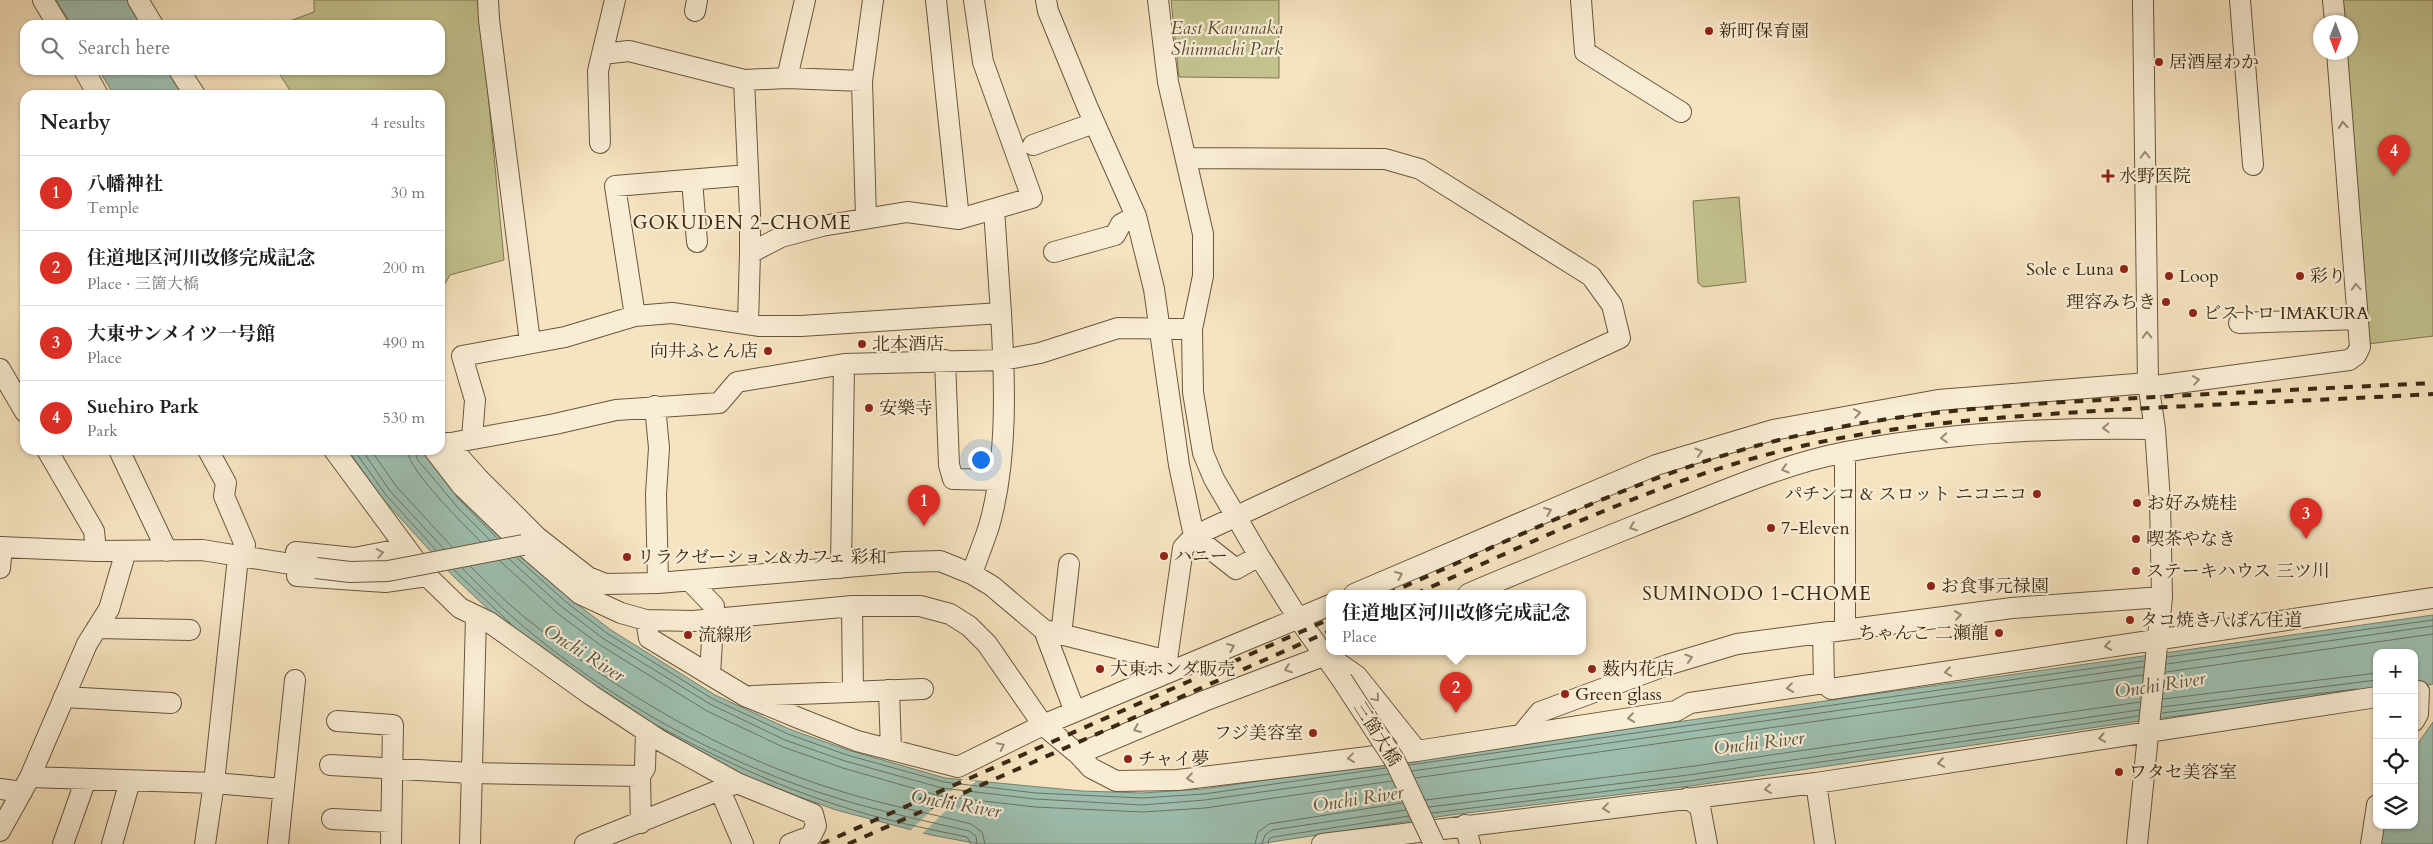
<!DOCTYPE html>
<html lang="en">
<head>
<meta charset="utf-8">
<style>
  :root { --surface:#fff; --page:#f6f6f6; --text:#202124; --muted:#757577; --line:#e0e0e0; --accent:#d93025 }
  body { margin:0; font-family:Cardo,"Noto Serif JP",serif; background:var(--page); color:var(--text) }
  .controls { position:absolute; right:15px; bottom:15px; display:grid; overflow:hidden; border-radius:10px; box-shadow:0 1px 4px #0004 }
  .controls button { width:45px; height:45px; display:grid; place-items:center; padding:0; border:0; border-bottom:1px solid var(--line); background:var(--surface); color:var(--text); font:25px sans-serif }
  .compass { position:absolute; left:2313px; top:15px; width:45px; height:45px; border-radius:50%; background:var(--surface); box-shadow:0 1px 4px #0004; rotate:180deg }
  .you { position:absolute; left:980px; top:459px; width:18px; height:18px; margin:-12px; border:4px solid #fff; border-radius:50%; background:#1a73e8; box-shadow:0 0 0 8px #1a73e833 }
  .badge { display:grid; place-items:center; width:32px; height:32px; border-radius:50%; background:var(--accent); color:#fff; font-size:16px; font-weight:700 }
  .pin { position:absolute; translate:-50% -41px; filter:drop-shadow(0 1px 2px #0008) }
  .pin::after { content:''; position:absolute; top:26px; width:18px; height:15px; background:inherit; clip-path:polygon(0 0,100% 0,50% 100%) }
  .popup { position:absolute; left:1326px; top:590px; width:260px; height:65px; box-sizing:border-box; display:grid; place-content:center; border-radius:10px; background:var(--surface); filter:drop-shadow(0 1px 4px #0005); font-size:16px; white-space:nowrap; color:var(--muted) }
  .popup b { font-size:19px; color:var(--text) }
  .popup::after { content:''; position:absolute; left:50%; top:100%; margin-left:-10px; border:10px solid transparent; border-top-color:var(--surface) }
  .list { margin:0; padding:0; list-style:none }
  h2 { display:flex; justify-content:space-between; align-items:center; height:65px; margin:0; padding:0 20px; font-size:21px }
  h2 small { font-size:16px; font-weight:400; color:var(--muted) }
  .list li { display:grid; grid-template-columns:32px 1fr auto; gap:15px; align-items:center; box-sizing:border-box; height:75px; padding:0 20px; border-top:1px solid var(--line) }
  .list b { display:block; font-size:19px; white-space:nowrap }
  .list p { margin:0; font-size:16px; white-space:nowrap; color:var(--muted) }
  .list em { font-size:16px; font-style:normal; color:var(--muted) }
  .icon { flex:none; width:28px; height:28px; fill:none; stroke:currentColor; stroke-width:2; stroke-linecap:round; stroke-linejoin:round }
  .map { position:relative; flex:none; width:2433px; height:844px; overflow:hidden }
  .search { position:absolute; background:var(--surface); box-shadow:0 1px 4px #0004; left:20px; top:20px; width:425px; height:55px; display:flex; align-items:center; gap:12px; box-sizing:border-box; padding:0 18px; border-radius:15px; color:var(--muted); font-size:19px }
  .panel { position:absolute; background:var(--surface); box-shadow:0 1px 4px #0004; left:20px; top:90px; width:425px; height:365px; border-radius:15px }
  .map>svg:first-child { display:block }
  .green { fill:#c2c28e; stroke:#7e7550 }
  .water { fill:#9dbeaf; stroke:#758271 }
  .pier { fill:#f6e3bf }
  .lines { fill:none; stroke-linecap:round; stroke-linejoin:round }
  .shore { stroke:#6b7361; stroke-width:1 }
  .minor-casing { stroke:#68573e; stroke-width:22 }
  .minor { stroke:#f9edd5; stroke-width:20 }
  .rail { stroke:#392813; stroke-width:4; stroke-dasharray:9 9; stroke-linecap:butt }
  .minor-bridge-casing { stroke:#68573e; stroke-width:22; stroke-linecap:butt }
  .minor-bridge { stroke:#f9edd5; stroke-width:20 }
  .oneway { stroke:#998a74 }
  .poi-dot { fill:#8f2418; stroke:#f9edd5; stroke-width:2 }
  .labels { text-anchor:middle; dominant-baseline:central; stroke-width:4.5; stroke-linejoin:round; paint-order:stroke }
  .park-label { font-size:18px; font-style:italic; fill:#5b4e32; stroke:#f9edd5 }
  .poi-label { font-size:18px; fill:#392813; stroke:#f9edd5; text-anchor:start }
  .street-label { font-size:18px; fill:#392813; stroke:#f9edd5 }
  .neighbourhood-label { font-size:19px; letter-spacing:1px; fill:#392813; stroke:#f9edd5 }
  .water-label { font-size:19px; font-style:italic; fill:#575542; stroke:#f9edd5 }
</style>
</head>
<body>
<div class="map">
<svg width="2433" height="844" viewBox="0 0 2433 844">
  <rect width="100%" height="100%" fill="#f6e3bf"/>
  <filter id="stains"><feTurbulence type="fractalNoise" baseFrequency=".004" numOctaves="4"/><feColorMatrix values="0 0 0 0 .2 0 0 0 0 .09 0 0 0 0 .02 0 0 0 .5 -.17"/></filter>
  <radialGradient id="worn" r=".72"><stop offset=".6" stop-color="#630" stop-opacity="0"/><stop offset="1" stop-color="#630" stop-opacity=".3"/></radialGradient>
  <path class="green" d="M314,0H479L504,260L450,275L440,292V95H293L277,70H440V25H279L314,12Z
    M1171,0H1279V78L1179,77Z
    M2340,0H2433V336L2368,344L2344,53L2350,52V22H2341Z
    M1739,197L1746,282L1703,287L1698,283L1693,201Z"/>
  <path class="water" d="M56,0H130L145,25H72Z
    M99,70H171L186,95H114Z
    M348,450H425L517,551L569,598L611,630L715,695L789,729L848,750L945,778L1082,791L1142,793L1203,789L2433,615V684L2414,687V653H2377V691L2153,719L1690,786L1450,815L1258,844H979L931,835L836,810L770,786L715,762L654,729L509,629L454,577L382,498Z
    M2433,722V844H2378L2382,825H2414V749Z"/>
  <path class="pier" d="M963,779L976,781L922,834L910,831Z"/>
  <g class="lines">
    <path class="shore" d="M354,450L386,495L436,550
      M362,450L390,491L444,549
      M371,450L396,486L452,547
      M407,450C408,470 465,526 481,542
      M415,450L417,459L459,509L490,540
      M456,496L497,538
      M517,558L566,602L608,634L713,699L788,734L847,755L944,782L1036,793L1142,798L1204,794L1386,768
      M509,559L562,607L604,639L710,704L785,740L845,761L942,788L1035,799L1142,805L1205,800L1389,774
      M500,561L557,613L600,645L707,711L783,747L843,768L940,796L1035,807L1143,812L1205,808L1392,781
      M471,567C488,583 504,601 523,616C617,692 726,757 843,792C885,805 929,813 971,824L982,832L985,844
      M462,568C480,586 497,604 517,621C609,700 723,764 840,799C882,812 926,821 969,831L976,836L977,844
      M454,570L511,624
      M2167,657L2433,620
      M2167,664L2433,626
      M2166,672L2433,634
      M2163,699L2377,673
      M2162,707L2377,680
      M2162,713L2356,689
      M658,726C716,757 774,785 837,805C879,819 923,828 967,837L971,844
      M1409,765L2144,661
      M1412,771L2144,667
      M1415,778L2143,675
      M1426,800L1687,767L2140,702
      M1429,807L1688,775L2139,710
      M1432,813L1689,781L2139,716
      M1255,844L1258,832L1269,824L1402,803
      M1262,844L1265,835L1272,830L1406,810
      M1268,844L1269,839L1273,837L1409,816"/>
    <defs>
      <path id="minor" d="M43,0L58,25
        M138,0L153,25
        M488,0L489,20L530,342
        M936,0L959,219
        M1046,0L1048,11L1087,106L1136,216L1154,289L1179,465L1194,536L1236,569L1259,556
        M1158,0L1168,82L1203,234V276L1192,329L1193,392L1203,453L1214,479L1259,556L1298,618L1342,680
        M1581,0L1585,52L1681,112
        M2240,0L2253,165
        M2333,0L2335,22
        M695,11L697,0
        M602,54L629,51L744,80L787,78L862,81
        M84,70L98,95
        M179,70L195,95
        M787,78L805,0
        M744,80L750,214V253
        M600,143L598,71L615,0
        M1033,145L1094,123
        M692,180L697,242
        M866,218L862,81L873,0
        M1054,252L1115,235L1121,224L1136,216
        M635,316L615,186L748,175
        M2239,323L2358,319
        M748,324L750,253L781,237L822,226L907,212L959,219L1032,198L983,62L974,0
        M945,360L949,465L953,479L997,480
        M0,369L25,412
        M655,406L659,448L656,494L658,583
        M472,438L475,400L462,356L565,337L635,316L672,313L760,326H801L1001,313L994,209
        M447,443L478,478L537,537L588,577L605,584L658,583L905,562L940,561L972,574L992,586L1044,630L1075,712
        M440,445L555,424L616,410L719,403L737,382L844,364L1003,360L1040,353L1118,328L1192,329
        M47,450L94,531L96,551
        M119,450L167,551
        M334,450L427,576L460,608L489,622L591,695L661,741L737,783L813,814L816,826L811,836L790,844
        M434,450L461,485L523,545L580,594L621,613L646,620L693,621L852,606H920L950,614L969,626L987,644L1043,725L1078,754L1091,768L1116,781L1178,780L1417,751L1676,711L1690,703L1824,683L1831,689L2433,598
        M1845,452V629
        M0,547L96,551L202,550L316,568
        M296,552L354,558L406,548
        M0,568L2,547
        M841,568L844,364
        M972,574C977,558 984,542 989,526C1008,460 1005,381 1001,313
        M297,576L385,582L427,576
        M690,581L714,606L710,675
        M1354,594L1656,465L1773,430L1938,400L2148,383L2155,386L2349,360L2356,355L2360,347L2337,52
        M1468,594C1533,566 1599,540 1664,514C1724,491 1783,464 1846,452C1947,433 2052,427 2155,429
        M852,606L853,691
        M646,620L649,638L745,696L801,719L857,741L958,767L1043,725L1330,605
        M97,628L190,630
        M1044,630L1168,661
        M1823,633L1824,683
        M1061,635L1069,564
        M1334,660L1357,676L1417,751
        M1165,674L1183,548L1194,536L1620,338L1612,305L1591,276L1420,169L1385,159L1186,158
        M889,690L891,750
        M2414,692L2419,691L2418,714L2414,721
        M752,696L923,689
        M64,697L171,703
        M337,721L393,725L391,844
        M1521,735L1540,712L1667,665L1737,644L2012,608L2162,597
        M1078,754L1204,701L1334,652
        M330,765L471,773L640,776L641,823
        M640,776L645,768L646,731
        M30,777L214,783L283,789
        M1816,783L1825,844
        M0,789L22,792
        M720,790L743,844
        M1687,798L1700,807L1707,844
        M332,819L391,822
        M1465,825L1470,844
        M0,831L30,777L87,644L109,609L126,551
        M63,844L86,779
        M112,844L130,781
        M205,844L214,783L237,567L245,545L224,496L226,483L208,450
        M278,844L295,680
        M470,844L476,617
        M585,844L737,783
        M1322,844L1816,783L2377,697
        M2137,844L2162,597L2160,501L2155,429L2148,383L2143,0
        M2371,844L2377,805"/>
    </defs>
    <use href="#minor" class="minor-casing"/>
    <use href="#minor" class="minor"/>
    <path class="rail" d="M1387,594C1514,539 1640,475 1775,441C1888,413 2003,405 2119,399C2224,393 2328,388 2433,383
      M1415,594C1533,542 1651,484 1777,452C1887,424 2000,417 2112,410C2219,404 2326,400 2433,394
      M821,844L1330,619
      M848,844L1330,631"/>
    <defs>
      <path id="minor-bridge" d="M316,568L350,572L388,571L523,545
        M1342,680L1395,761L1434,844"/>
    </defs>
    <use href="#minor-bridge" class="minor-bridge-casing"/>
    <use href="#minor-bridge" class="minor-bridge"/>
  </g>
  <defs><path id="oneway-chevron" d="M-2-3.5L2.5 0L-2 3.5" fill="none" stroke-width="1.6" stroke-linecap="round" stroke-linejoin="round" transform="scale(1.25)"/></defs>
  <g class="oneway">
    <use href="#oneway-chevron" transform="translate(2343 125) rotate(-95)"/>
    <use href="#oneway-chevron" transform="translate(2145 155) rotate(-91)"/>
    <use href="#oneway-chevron" transform="translate(2356 287) rotate(-94)"/>
    <use href="#oneway-chevron" transform="translate(2147 335) rotate(-91)"/>
    <use href="#oneway-chevron" transform="translate(2196 380) rotate(-8)"/>
    <use href="#oneway-chevron" transform="translate(1857 413) rotate(-10)"/>
    <use href="#oneway-chevron" transform="translate(2106 428) rotate(177)"/>
    <use href="#oneway-chevron" transform="translate(1944 438) rotate(175)"/>
    <use href="#oneway-chevron" transform="translate(1699 452) rotate(-16)"/>
    <use href="#oneway-chevron" transform="translate(1785 469) rotate(164)"/>
    <use href="#oneway-chevron" transform="translate(1548 511) rotate(-23)"/>
    <use href="#oneway-chevron" transform="translate(1633 527) rotate(159)"/>
    <use href="#oneway-chevron" transform="translate(380 553) rotate(-11)"/>
    <use href="#oneway-chevron" transform="translate(1399 575) rotate(-23)"/>
    <use href="#oneway-chevron" transform="translate(1958 615) rotate(-8)"/>
    <use href="#oneway-chevron" transform="translate(2108 646) rotate(171)"/>
    <use href="#oneway-chevron" transform="translate(1231 647) rotate(-23)"/>
    <use href="#oneway-chevron" transform="translate(1689 658) rotate(-17)"/>
    <use href="#oneway-chevron" transform="translate(1288 669) rotate(159)"/>
    <use href="#oneway-chevron" transform="translate(1948 672) rotate(172)"/>
    <use href="#oneway-chevron" transform="translate(1790 688) rotate(172)"/>
    <use href="#oneway-chevron" transform="translate(1376 698) rotate(50)"/>
    <use href="#oneway-chevron" transform="translate(1631 718) rotate(171)"/>
    <use href="#oneway-chevron" transform="translate(1137 729) rotate(157)"/>
    <use href="#oneway-chevron" transform="translate(2102 738) rotate(171)"/>
    <use href="#oneway-chevron" transform="translate(1001 746) rotate(-26)"/>
    <use href="#oneway-chevron" transform="translate(1351 758) rotate(173)"/>
    <use href="#oneway-chevron" transform="translate(1941 763) rotate(171)"/>
    <use href="#oneway-chevron" transform="translate(1190 778) rotate(173)"/>
    <use href="#oneway-chevron" transform="translate(1768 789) rotate(173)"/>
    <use href="#oneway-chevron" transform="translate(1606 808) rotate(173)"/>
  </g>
  <g class="poi-dot">
    <circle cx="1709" cy="31" r="5"/>
    <circle cx="2159" cy="62" r="5"/>
    <path d="M2105.5 168.5h5v5h5v5h-5v5h-5v-5h-5v-5h5z"/>
    <circle cx="2124" cy="269" r="5"/>
    <circle cx="2169" cy="276" r="5"/>
    <circle cx="2300" cy="276" r="5"/>
    <circle cx="2166" cy="302" r="5"/>
    <circle cx="2193" cy="313" r="5"/>
    <circle cx="862" cy="344" r="5"/>
    <circle cx="768" cy="351" r="5"/>
    <circle cx="869" cy="408" r="5"/>
    <circle cx="2037" cy="494" r="5"/>
    <circle cx="2137" cy="503" r="5"/>
    <circle cx="1771" cy="528" r="5"/>
    <circle cx="2136" cy="539" r="5"/>
    <circle cx="1164" cy="556" r="5"/>
    <circle cx="627" cy="557" r="5"/>
    <circle cx="2136" cy="571" r="5"/>
    <circle cx="1931" cy="586" r="5"/>
    <circle cx="2130" cy="620" r="5"/>
    <circle cx="1999" cy="633" r="5"/>
    <circle cx="688" cy="635" r="5"/>
    <circle cx="1100" cy="669" r="5"/>
    <circle cx="1592" cy="669" r="5"/>
    <circle cx="1565" cy="694" r="5"/>
    <circle cx="1313" cy="733" r="5"/>
    <circle cx="1128" cy="759" r="5"/>
    <circle cx="2119" cy="772" r="5"/>
  </g>
  <g class="labels">
    <g class="park-label">
      <text x="1227" y="28">East Kawanaka<tspan x="1227" dy="21">Shinmachi Park</tspan></text>
    </g>
    <g class="poi-label">
      <text x="1719" y="31">新町保育園</text>
      <text x="2169" y="62">居酒屋わか</text>
      <text x="2119" y="176">水野医院</text>
      <text x="2114" y="269" text-anchor="end">Sole e Luna</text>
      <text x="2179" y="276">Loop</text>
      <text x="2310" y="276">彩り</text>
      <text x="2156" y="302" text-anchor="end">理容みちき</text>
      <text x="2203" y="313">ビストロ IMAKURA</text>
      <text x="872" y="344">北本酒店</text>
      <text x="758" y="351" text-anchor="end">向井ふとん店</text>
      <text x="879" y="408">安樂寺</text>
      <text x="2027" y="494" text-anchor="end">パチンコ &amp; スロット ニコニコ</text>
      <text x="2147" y="503">お好み焼桂</text>
      <text x="1781" y="528">7-Eleven</text>
      <text x="2146" y="539">喫茶やなき</text>
      <text x="1174" y="556">ハニー</text>
      <text x="637" y="557">リラクゼーション&amp;カフェ 彩和</text>
      <text x="2146" y="571">ステーキハウス 三ツ川</text>
      <text x="1941" y="586">お食事元禄園</text>
      <text x="2140" y="620">タコ焼き八ぽん住道</text>
      <text x="1989" y="633" text-anchor="end">ちゃんこ 二瀬龍</text>
      <text x="698" y="635">流線形</text>
      <text x="1110" y="669">大東ホンダ販売</text>
      <text x="1602" y="669">薮内花店</text>
      <text x="1575" y="694">Green glass</text>
      <text x="1303" y="733" text-anchor="end">フジ美容室</text>
      <text x="1138" y="759">チャイ夢</text>
      <text x="2129" y="772">ワタセ美容室</text>
    </g>
    <g class="street-label">
      <text transform="translate(1377 734) rotate(58)">三箇大橋</text>
    </g>
    <g class="neighbourhood-label">
      <text x="742" y="223">GOKUDEN 2-CHOME</text>
      <text x="1757" y="594">SUMINODO 1-CHOME</text>
    </g>
    <g class="water-label">
      <text transform="translate(584 653) rotate(32)">Onchi River</text>
      <text transform="translate(2160 685) rotate(-9)">Onchi River</text>
      <text transform="translate(1759 743) rotate(-7)">Onchi River</text>
      <text transform="translate(1358 799) rotate(-9)">Onchi River</text>
      <text transform="translate(956 804) rotate(10)">Onchi River</text>
    </g>
  </g>
  <rect width="100%" height="100%" filter="url(#stains)"/>
  <rect width="100%" height="100%" fill="url(#worn)"/>
</svg>
<div class="controls">
<button>+</button>
<button>−</button>
<button><svg class="icon" aria-label="locate" viewBox="0 0 24 24"><circle cx="12" cy="12" r="6"/><path d="M12 2v4M12 18v4M2 12h4M18 12h4"/></svg></button>
<button><svg class="icon" aria-label="layers" viewBox="0 0 24 24"><path d="M12 4l9 5-9 5-9-5zM3 14l9 5 9-5"/></svg></button>
</div>
<svg class="compass" viewBox="-18 -18 36 36"><path d="M0-13l5 13h-10z" fill="#e53935"/><path d="M0 13l5-13h-10z" fill="#757577"/></svg>
<div class="you"></div>
<div class="pin badge" style="left:924px;top:526px">1</div>
<div class="pin badge" style="left:1456px;top:713px">2</div>
<div class="popup"><b>住道地区河川改修完成記念</b>Place</div>
<div class="pin badge" style="left:2306px;top:539px">3</div>
<div class="pin badge" style="left:2394px;top:176px">4</div>
<div class="search"><svg class="icon" aria-label="search" viewBox="0 0 24 24"><circle cx="10" cy="10" r="6"/><path d="M15 15l6 6"/></svg>Search here</div>
<section class="panel">
<h2>Nearby<small>4 results</small></h2>
<ul class="list">
<li><span class="badge">1</span><div><b>八幡神社</b><p>Temple</p></div><em>30 m</em></li>
<li><span class="badge">2</span><div><b>住道地区河川改修完成記念</b><p>Place · 三箇大橋</p></div><em>200 m</em></li>
<li><span class="badge">3</span><div><b>大東サンメイツ一号館</b><p>Place</p></div><em>490 m</em></li>
<li><span class="badge">4</span><div><b>Suehiro Park</b><p>Park</p></div><em>530 m</em></li>
</ul>
</section>
</div>
</body>
</html>
